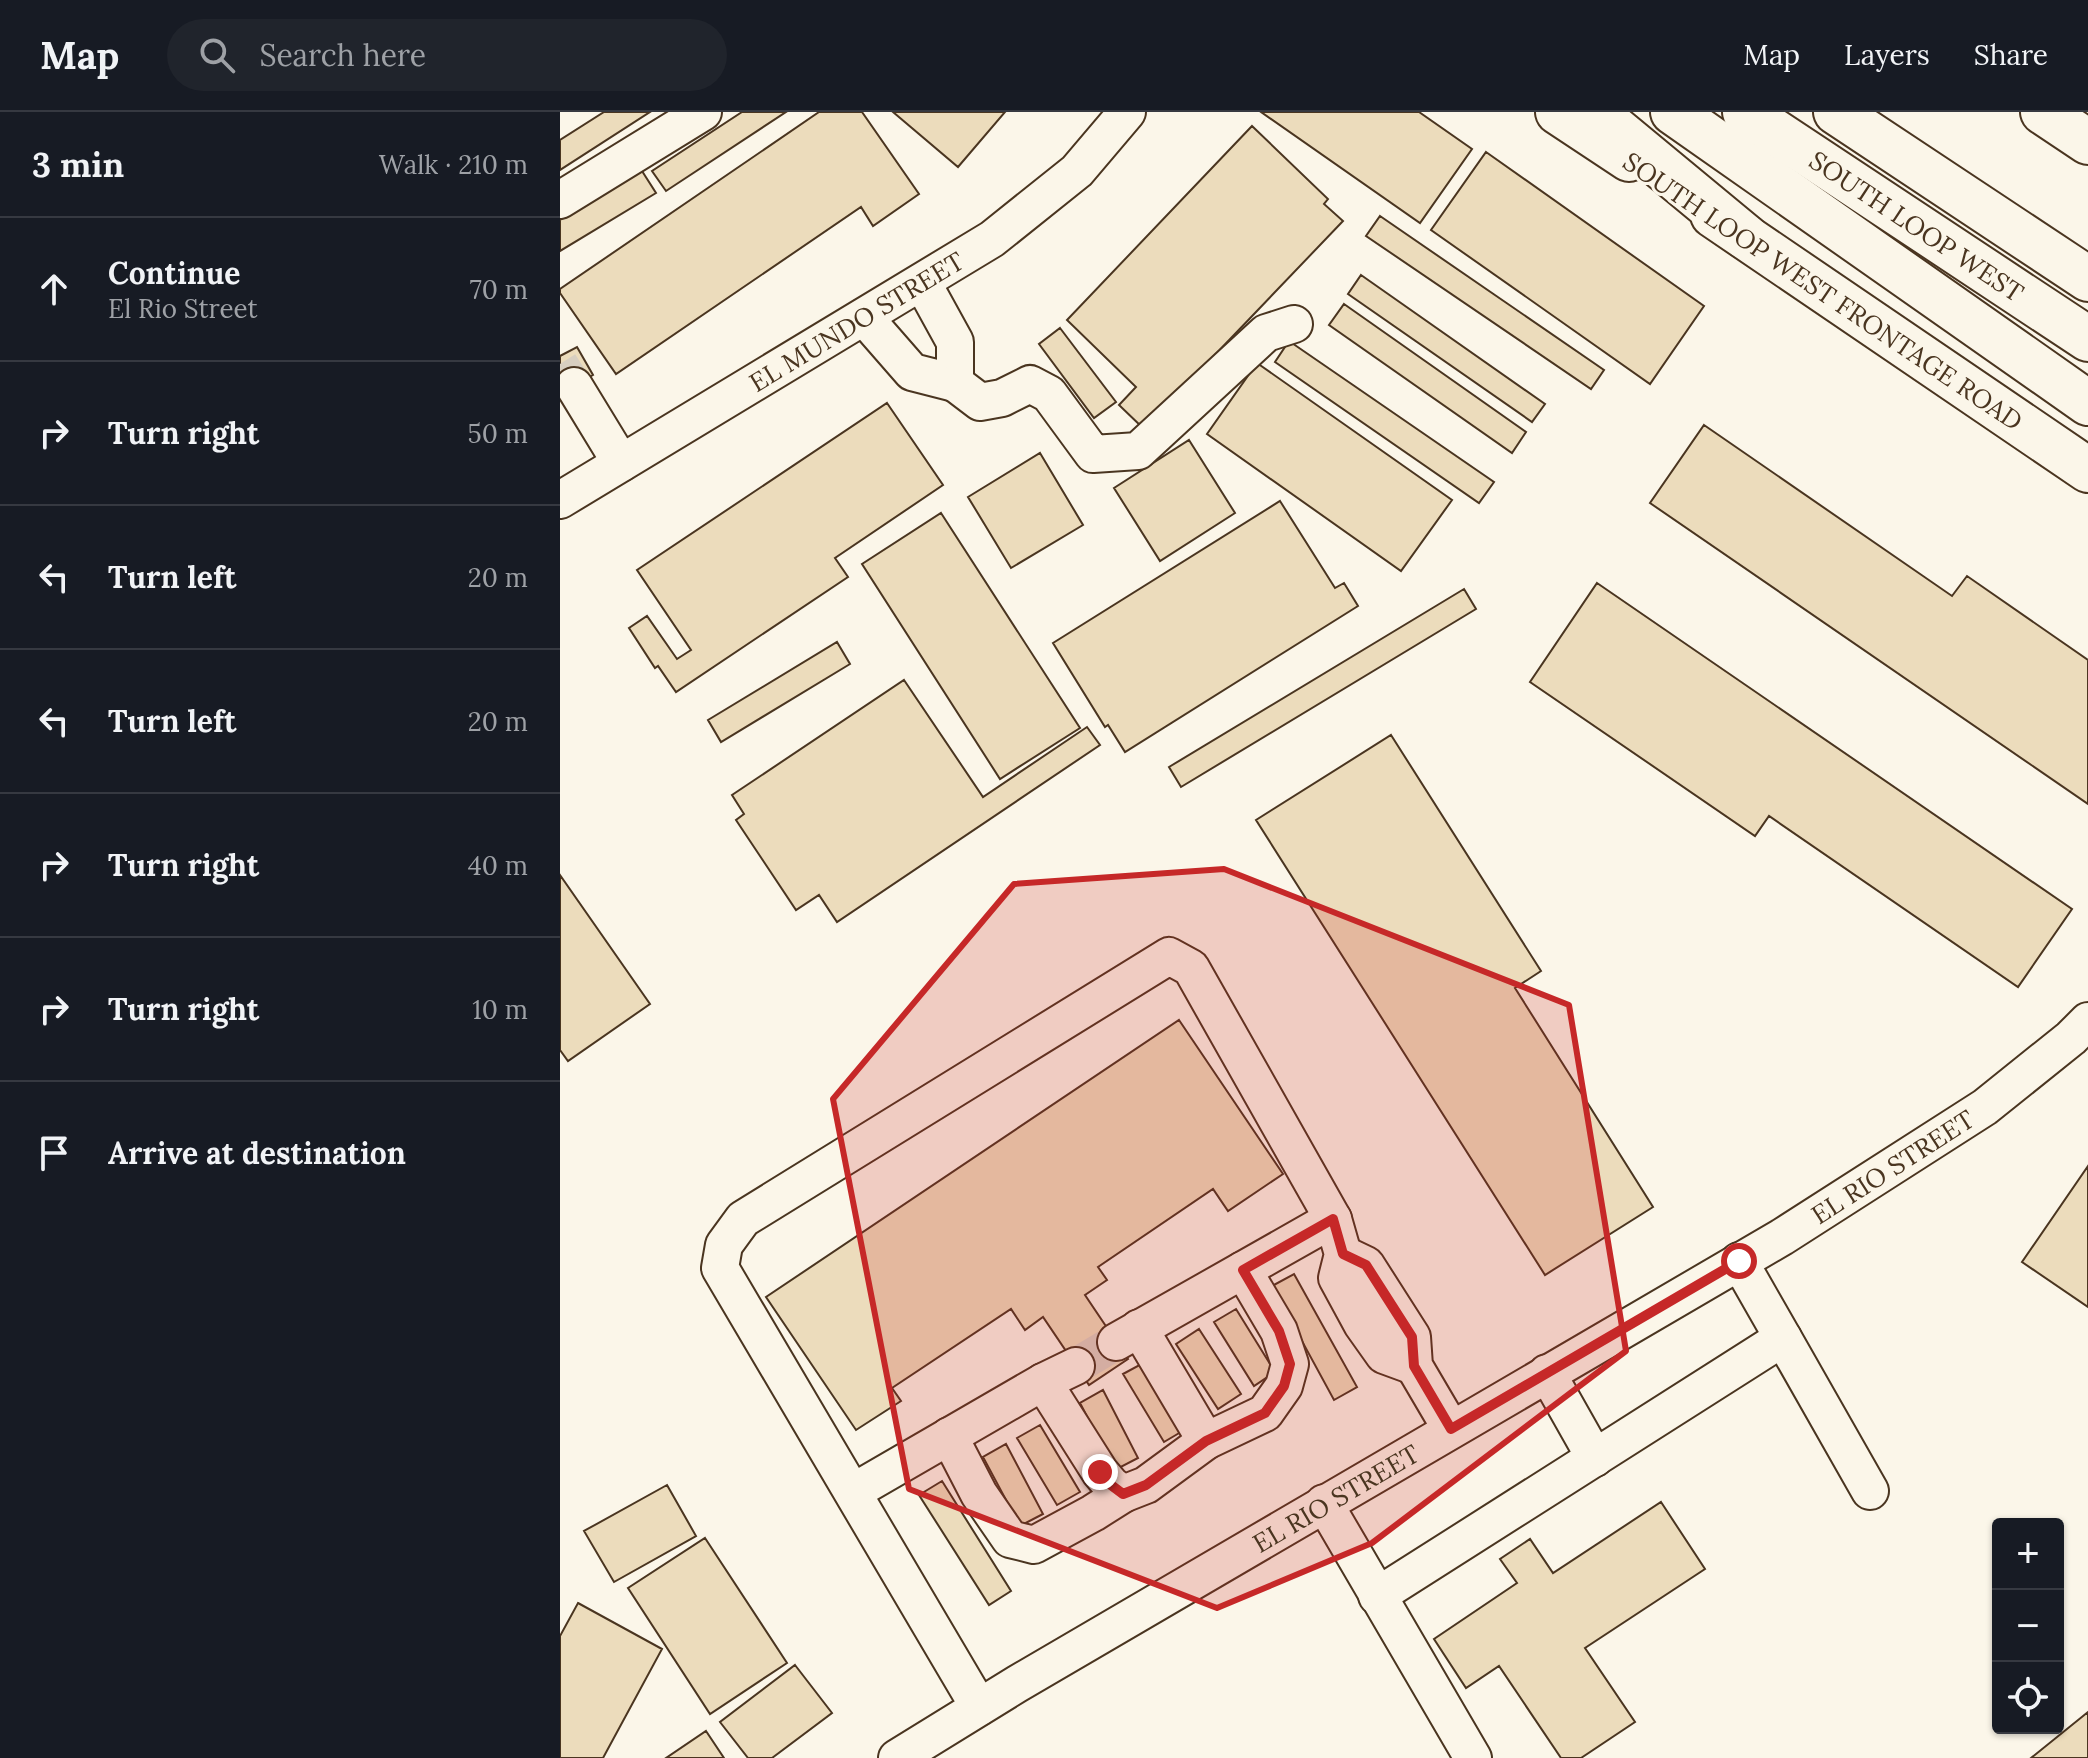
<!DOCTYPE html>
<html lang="en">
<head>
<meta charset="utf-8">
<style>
  :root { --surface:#171b24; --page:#20242c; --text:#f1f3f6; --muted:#9ea1a6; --line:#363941 }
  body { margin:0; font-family:Lora,serif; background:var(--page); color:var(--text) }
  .controls { position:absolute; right:24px; bottom:24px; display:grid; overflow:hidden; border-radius:8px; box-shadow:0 2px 6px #0004 }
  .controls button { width:72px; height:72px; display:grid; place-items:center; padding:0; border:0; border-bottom:2px solid var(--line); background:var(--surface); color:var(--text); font:40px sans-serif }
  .stop { position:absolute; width:24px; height:24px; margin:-18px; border:6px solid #c62828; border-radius:50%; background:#fff }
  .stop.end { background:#c62828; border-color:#fff; box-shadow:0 2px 8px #0008 }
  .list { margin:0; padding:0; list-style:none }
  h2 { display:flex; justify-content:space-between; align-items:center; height:104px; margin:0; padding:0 32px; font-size:34px }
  h2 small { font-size:26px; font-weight:400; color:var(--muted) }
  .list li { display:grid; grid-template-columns:52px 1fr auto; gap:24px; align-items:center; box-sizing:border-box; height:144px; padding:0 32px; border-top:2px solid var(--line) }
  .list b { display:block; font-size:30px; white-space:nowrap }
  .list p { margin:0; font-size:26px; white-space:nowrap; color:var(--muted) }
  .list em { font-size:26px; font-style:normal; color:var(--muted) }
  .icon { flex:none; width:44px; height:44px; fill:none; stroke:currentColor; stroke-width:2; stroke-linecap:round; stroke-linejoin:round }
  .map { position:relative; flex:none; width:1528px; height:1646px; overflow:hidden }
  header { display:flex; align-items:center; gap:48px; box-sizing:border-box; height:112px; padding:0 40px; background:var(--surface); border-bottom:2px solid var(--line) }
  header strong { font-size:38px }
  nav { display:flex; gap:44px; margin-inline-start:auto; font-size:28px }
  .search { width:560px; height:72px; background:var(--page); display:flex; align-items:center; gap:20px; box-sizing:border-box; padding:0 28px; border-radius:44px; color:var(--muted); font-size:30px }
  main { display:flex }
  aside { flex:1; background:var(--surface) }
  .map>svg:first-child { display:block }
  .building { fill:#ecdcbc; stroke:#4a3520; stroke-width:2 }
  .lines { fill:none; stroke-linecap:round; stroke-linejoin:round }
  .minor-tunnel { stroke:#d8cfc1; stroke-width:36; stroke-dasharray:36 18; stroke-linecap:butt }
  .minor-casing { stroke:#4a3520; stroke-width:40 }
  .major-casing { stroke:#4a3520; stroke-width:48 }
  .highway-casing { stroke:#4a3520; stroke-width:48 }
  .minor { stroke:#fbf6e9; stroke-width:36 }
  .major { stroke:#fbf6e9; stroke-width:44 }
  .highway { stroke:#fbf6e9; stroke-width:44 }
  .route { stroke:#c62828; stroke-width:10 }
  .marked { fill:#c62828; fill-opacity:0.2; stroke:#c62828; stroke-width:6; stroke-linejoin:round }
  .labels { text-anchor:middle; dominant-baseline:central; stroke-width:6; stroke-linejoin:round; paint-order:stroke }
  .street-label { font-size:26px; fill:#4a3520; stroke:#fbf6e9 }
</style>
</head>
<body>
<header>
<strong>Map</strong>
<div class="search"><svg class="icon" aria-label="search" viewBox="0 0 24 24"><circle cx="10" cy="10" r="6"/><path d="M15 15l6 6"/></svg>Search here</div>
<nav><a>Map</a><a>Layers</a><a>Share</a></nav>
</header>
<main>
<aside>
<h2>3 min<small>Walk · 210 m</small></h2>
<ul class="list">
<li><svg class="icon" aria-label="ahead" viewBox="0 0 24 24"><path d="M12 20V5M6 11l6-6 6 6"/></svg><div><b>Continue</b><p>El Rio Street</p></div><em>70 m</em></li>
<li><svg class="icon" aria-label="right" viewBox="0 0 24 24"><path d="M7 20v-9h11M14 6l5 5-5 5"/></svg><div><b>Turn right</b></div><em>50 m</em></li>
<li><svg class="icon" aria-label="left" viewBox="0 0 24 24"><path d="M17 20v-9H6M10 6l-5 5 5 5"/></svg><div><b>Turn left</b></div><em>20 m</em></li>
<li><svg class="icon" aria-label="left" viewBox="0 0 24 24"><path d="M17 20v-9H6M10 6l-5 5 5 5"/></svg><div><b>Turn left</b></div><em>20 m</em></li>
<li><svg class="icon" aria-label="right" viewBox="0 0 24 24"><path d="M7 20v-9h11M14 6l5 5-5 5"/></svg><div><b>Turn right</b></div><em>40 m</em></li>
<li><svg class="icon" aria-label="right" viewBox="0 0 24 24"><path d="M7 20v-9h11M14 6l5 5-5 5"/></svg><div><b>Turn right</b></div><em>10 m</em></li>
<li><svg class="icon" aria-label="arrive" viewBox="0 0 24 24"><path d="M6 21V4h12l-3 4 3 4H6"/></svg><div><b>Arrive at destination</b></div></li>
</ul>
</aside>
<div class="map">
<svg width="1528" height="1646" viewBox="0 0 1528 1646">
  <rect width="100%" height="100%" fill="#fbf6e9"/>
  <path class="building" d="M44,0H90L0,58V28Z
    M182,0H226L106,79L92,59Z
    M259,0H302L359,82L313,114L301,95L56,262L0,181V177Z
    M333,0H445L398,55Z
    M701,0H859L912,37L860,111Z
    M692,14L768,87L764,92L783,109L584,317L559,293L576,275L507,208Z
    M926,40L1144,194L1090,272L871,118Z
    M82,59L96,81L0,139V108Z
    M820,104L1044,258L1031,277L806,124Z
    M801,163L985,292L972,310L788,182Z
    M784,192L966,320L952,341L769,213Z
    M500,216L556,290L534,306L479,232Z
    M729,229L934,370L919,391L715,250Z
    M17,235L33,263L0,282V244Z
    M697,251L892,388L841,459L647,322Z
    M327,291L383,373L275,446L288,465L116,580L98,554L95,556L69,516L87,504L117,547L131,538L77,458Z
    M1144,313L1392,484L1407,464L1528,548V692L1090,391Z
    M629,328L675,401L600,449L554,376Z
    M480,341L523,413L451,456L408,385Z
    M720,389L775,476L784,471L798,494L565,640L548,613L545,615L493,531Z
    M381,401L520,616L440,667L302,452Z
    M1037,471L1512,797L1458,875L1209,704L1195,724L970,570Z
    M904,477L916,497L621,675L609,655Z
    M277,530L290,552L161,630L148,608Z
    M344,568L423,685L527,615L540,633L277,810L259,783L236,798L176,708L184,702L172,683Z
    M831,623L981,859L955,876L1093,1095L985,1163L696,708Z
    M0,763L90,892L8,949L0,938Z
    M619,908L723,1062L668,1099L653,1077L538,1155L547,1168L525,1183L568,1247L529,1273L483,1205L465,1218L451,1197L332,1276L341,1289L296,1318L206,1185Z
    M1528,1054V1195L1462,1150Z
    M734,1162L797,1275L774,1288L712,1174Z
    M676,1197L715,1260L694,1274L654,1210Z
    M639,1217L681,1282L658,1297L616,1232Z
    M585,1250L626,1317L604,1330L563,1262Z
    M543,1278L578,1346L555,1358L520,1291Z
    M480,1313L520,1380L497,1393L457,1326Z
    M446,1332L483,1402L460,1414L423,1345Z
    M382,1369L451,1479L429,1493L359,1383Z
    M107,1373L136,1424L54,1470L24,1419Z
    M1101,1390L1145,1457L1025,1536L1075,1610L1021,1646H1001L939,1554L906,1576L874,1527L957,1471L940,1447L970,1427L993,1461Z
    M145,1426L227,1551L150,1602L68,1476Z
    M18,1491L102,1537L43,1646H0V1524Z
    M235,1553L272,1601L212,1646H188L160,1610Z
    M1528,1600V1646H1471Z
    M146,1619L164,1646H106Z"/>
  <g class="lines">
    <path class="minor-tunnel" d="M0,252L14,274
      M516,1254L556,1230"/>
    <defs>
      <g id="minor">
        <path d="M0,88L143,0"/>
        <path d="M304,205L352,260L395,271V230L362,170"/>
        <path d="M395,271L420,290L442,286L470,272L489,282L533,342L578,339L706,221L734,212"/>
        <path d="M14,274L61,351"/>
        <path id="s1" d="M0,388L432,127L517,59L567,0"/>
        <path d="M783,1142L806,1153L852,1225L854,1254L891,1317"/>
        <path d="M579,1216L646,1329L705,1301L724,1274L730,1252L719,1219L683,1158"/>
        <path d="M1223,1226L1310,1379"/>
        <path d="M556,1230L773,1107"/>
        <path d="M987,1261L1035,1346"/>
        <path d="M483,1270L540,1360L551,1373L563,1382L586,1373L646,1329"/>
        <path d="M389,1324L419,1382L450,1427L474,1433L533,1401L563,1382"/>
        <path d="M293,1380L483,1270L516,1254"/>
        <path d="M764,1391L913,1646"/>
        <path d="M817,1484L1223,1226L1179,1149"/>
        <path d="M419,1595L160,1156L164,1133L183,1107L609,844L631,856L773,1107L783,1142L777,1166L802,1212L824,1243L854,1254"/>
        <path id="s2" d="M337,1646L457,1572L1222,1125L1425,995L1511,926L1528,909"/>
      </g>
      <path id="major" d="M998,0L1069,47
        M1153,103L1528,358"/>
      <g id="highway">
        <path d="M1035,0L1186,125"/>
        <path d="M1113,0L1528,291"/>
        <path id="s3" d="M1185,0L1528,227"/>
        <path d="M1276,0L1528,167"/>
        <path d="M1483,0L1528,30"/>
      </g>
    </defs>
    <use href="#minor" class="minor-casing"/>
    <use href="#major" class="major-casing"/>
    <use href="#highway" class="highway-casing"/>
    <use href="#minor" class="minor"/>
    <use href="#major" class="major"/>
    <use href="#highway" class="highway"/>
  </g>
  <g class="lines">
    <path class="route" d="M540,1360L551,1373L563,1382L586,1373L646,1329L705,1301L724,1274L730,1252L719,1219L683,1158L773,1107L783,1142L806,1153L852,1225L854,1254L891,1317L1179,1149"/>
  </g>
  <path class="marked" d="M664,757L1009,893L1066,1239L812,1431L657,1496L349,1377L273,987L454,772Z"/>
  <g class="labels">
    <g class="street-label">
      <text stroke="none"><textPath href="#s3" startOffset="206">SOUTH LOOP WEST</textPath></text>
      <text transform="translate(1263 179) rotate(34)">SOUTH LOOP WEST FRONTAGE ROAD</text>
      <text stroke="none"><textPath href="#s1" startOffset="346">EL MUNDO STREET</textPath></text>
      <text stroke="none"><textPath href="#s2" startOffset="1158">EL RIO STREET</textPath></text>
      <text stroke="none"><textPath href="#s2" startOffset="510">EL RIO STREET</textPath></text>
    </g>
  </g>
</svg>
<div class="controls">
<button>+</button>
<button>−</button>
<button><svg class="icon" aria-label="locate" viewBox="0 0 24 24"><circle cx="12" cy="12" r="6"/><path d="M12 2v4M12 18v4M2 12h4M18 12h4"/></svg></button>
</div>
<div class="stop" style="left:1179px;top:1149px"></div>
<div class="stop end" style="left:540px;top:1360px"></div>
</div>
</main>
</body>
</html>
